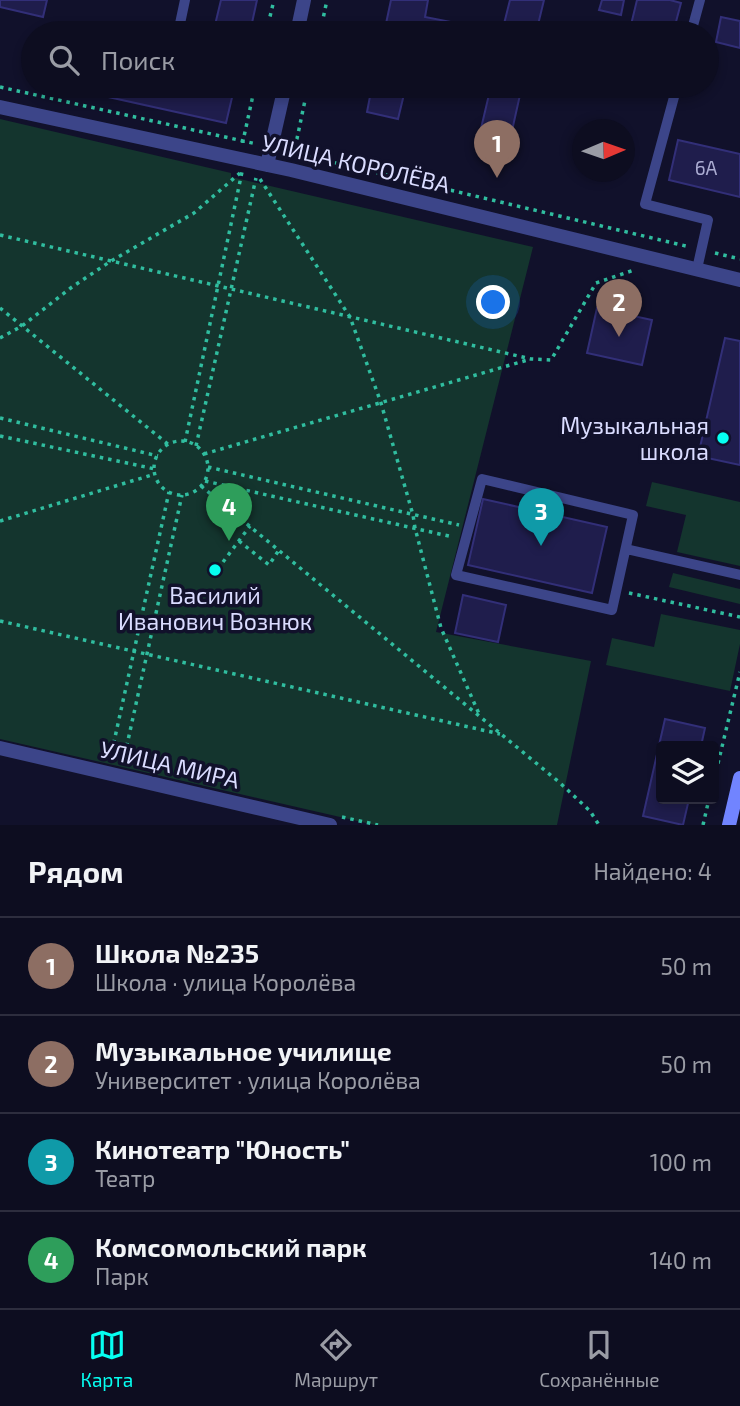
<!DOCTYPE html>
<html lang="ru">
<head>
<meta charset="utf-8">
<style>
  :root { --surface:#0d0d20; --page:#1b1b2d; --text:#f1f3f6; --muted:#9a9ca5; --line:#2d2d3e; --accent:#06fff1 }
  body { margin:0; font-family:"Exo 2",sans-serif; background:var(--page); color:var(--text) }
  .controls { position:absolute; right:21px; bottom:21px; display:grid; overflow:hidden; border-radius:7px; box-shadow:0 4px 10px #0003 }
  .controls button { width:63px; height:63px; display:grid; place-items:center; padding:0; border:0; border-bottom:2px solid var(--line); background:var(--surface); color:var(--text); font:35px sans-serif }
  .compass { position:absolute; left:572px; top:119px; width:63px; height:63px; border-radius:50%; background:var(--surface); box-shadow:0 4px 10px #0003; rotate:88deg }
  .you { position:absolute; left:494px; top:303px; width:24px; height:24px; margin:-18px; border:5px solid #fff; border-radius:50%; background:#1a73e8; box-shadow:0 0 0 10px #1a73e833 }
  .badge { display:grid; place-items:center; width:46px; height:46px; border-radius:50%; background:var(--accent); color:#fff; font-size:23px; font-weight:700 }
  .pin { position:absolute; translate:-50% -58px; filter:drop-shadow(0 2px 4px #0008) }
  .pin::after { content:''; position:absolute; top:37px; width:24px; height:21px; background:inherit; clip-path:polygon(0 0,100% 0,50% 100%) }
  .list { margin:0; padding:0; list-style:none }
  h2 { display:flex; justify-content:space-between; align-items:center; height:91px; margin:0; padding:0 28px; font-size:30px }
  h2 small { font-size:23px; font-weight:400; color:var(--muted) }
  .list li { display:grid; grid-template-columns:46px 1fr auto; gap:21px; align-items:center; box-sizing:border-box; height:98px; padding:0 28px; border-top:2px solid var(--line) }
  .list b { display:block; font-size:26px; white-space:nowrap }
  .list p { margin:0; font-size:23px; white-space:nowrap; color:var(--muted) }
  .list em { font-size:23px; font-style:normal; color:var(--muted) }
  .icon { flex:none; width:38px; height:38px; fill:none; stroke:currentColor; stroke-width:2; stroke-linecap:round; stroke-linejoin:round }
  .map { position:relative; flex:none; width:740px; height:825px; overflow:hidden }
  .search { position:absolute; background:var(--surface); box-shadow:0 4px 10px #0003; left:21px; right:21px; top:21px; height:77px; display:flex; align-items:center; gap:18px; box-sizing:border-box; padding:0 24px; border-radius:38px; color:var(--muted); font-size:26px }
  .sheet { height:483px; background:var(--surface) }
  nav { display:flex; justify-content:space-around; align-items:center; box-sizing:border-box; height:98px; border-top:2px solid var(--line); background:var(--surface); font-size:19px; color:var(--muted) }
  nav a { display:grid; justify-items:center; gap:4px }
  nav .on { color:var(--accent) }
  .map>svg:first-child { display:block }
  .green { fill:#14352e }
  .building { fill:#1f1d4c; stroke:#322f78; stroke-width:2 }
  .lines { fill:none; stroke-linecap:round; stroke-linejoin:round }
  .path { stroke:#30bd9f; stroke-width:3.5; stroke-dasharray:3.5 5; stroke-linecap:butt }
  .lane { stroke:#3c4589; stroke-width:10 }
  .street { stroke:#3c4589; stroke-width:14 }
  .secondary { stroke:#7184ff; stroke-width:14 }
  .poi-dot { fill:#06fff1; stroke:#11112b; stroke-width:2.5 }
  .labels { text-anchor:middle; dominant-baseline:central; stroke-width:7; stroke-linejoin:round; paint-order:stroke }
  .number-label { font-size:19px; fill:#abacd2 }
  .street-label { font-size:23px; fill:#dadcff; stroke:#11112b }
  .poi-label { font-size:23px; fill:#dadcff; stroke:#11112b; text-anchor:end }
</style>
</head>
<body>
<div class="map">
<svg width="740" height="825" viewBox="0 0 740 825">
  <rect width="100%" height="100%" fill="#11112b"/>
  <path class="green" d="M0,119L231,173V177L533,247L436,632L591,661L557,825H375L0,739Z
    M652,482L740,502V566L677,552L686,515L646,506Z
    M673,573L740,589V604L669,587Z
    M661,614L740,630V644L730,691L606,665L612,638L654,647Z"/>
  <path class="building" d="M0,0H47L43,17L0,7Z
    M221,0H257L250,32L215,25Z
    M391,0H428L425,17L502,32L510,0H544L536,33H384Z
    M602,0H624L621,15L599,10Z
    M637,0H670L681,3L673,33H629Z
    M721,17L740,21V48L716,42Z
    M73,86H219L234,89L226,123L72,89Z
    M372,86H406L398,119L367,112Z
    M491,86H522L509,144L479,137Z
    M678,140L740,154V197L669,180Z
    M597,308L652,320L642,365L587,353Z
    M725,338L740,341V465L698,456Z
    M483,499L607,527L592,593L468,565Z
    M463,595L506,605L498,642L455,633Z
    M665,719L705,728L701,746H661V799H689L683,825L643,816Z"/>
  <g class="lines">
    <path class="path" d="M266,33L274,0
      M320,33L327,0
      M308,86L294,153L690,247
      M0,87L243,141L255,86
      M243,143V141L257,144
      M260,179L350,317L381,403L413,515L415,528L441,628L480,716
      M0,235L531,359L551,360L596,283L634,270
      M715,253L740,259
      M0,308L169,445
      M0,338L22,326L72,287L111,261L194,213L240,173
      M0,418L158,456
      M0,436L155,469
      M154 468a27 27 0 1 1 54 0a27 27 0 1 1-54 0Z
      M185,442L242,172
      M196,446L256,178
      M204,454L531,359
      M208,467L459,525
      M205,481L453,537
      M201,486L559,782L590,811L599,825
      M0,521L155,474
      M239,541L269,565L279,550
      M223,562L250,526
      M629,593L740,617
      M0,621L500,734
      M110,760L169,492
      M123,763L182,495
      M714,780L740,672
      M342,817L378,825
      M703,825L709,799"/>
    <path class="lane" d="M178,33L185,0
      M691,33L700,0
      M677,86L645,204L708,220L697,269
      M482,479L633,515L612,610L456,575Z
      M626,549L740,575"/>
    <path class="street" d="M297,33L304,0
      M0,107L291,170L740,280
      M267,165L285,86
      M0,748L330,825"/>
    <path class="secondary" d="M729,825L740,778"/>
  </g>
  <g class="poi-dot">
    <circle cx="723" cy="438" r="7"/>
    <circle cx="215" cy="570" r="7"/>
  </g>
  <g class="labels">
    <g class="number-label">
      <text x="706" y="167">6А</text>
    </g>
    <g class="street-label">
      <text transform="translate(356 163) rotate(13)">УЛИЦА КОРОЛЁВА</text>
      <text transform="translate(170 764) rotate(13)">УЛИЦА МИРА</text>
    </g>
    <g class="poi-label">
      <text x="709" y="425">Музыкальная<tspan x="709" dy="26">школа</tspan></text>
      <text x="215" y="595" text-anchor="middle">Василий<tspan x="215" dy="26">Иванович Вознюк</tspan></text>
    </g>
  </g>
</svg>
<div class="controls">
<button><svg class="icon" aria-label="layers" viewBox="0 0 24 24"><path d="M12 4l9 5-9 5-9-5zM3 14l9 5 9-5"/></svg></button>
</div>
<svg class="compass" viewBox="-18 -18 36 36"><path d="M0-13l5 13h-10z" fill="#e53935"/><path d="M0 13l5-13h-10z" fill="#9a9ca5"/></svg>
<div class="you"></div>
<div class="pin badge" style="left:497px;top:178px;background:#8d6e63">1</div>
<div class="pin badge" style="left:619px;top:337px;background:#8d6e63">2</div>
<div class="pin badge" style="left:541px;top:546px;background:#0f9aa8">3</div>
<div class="pin badge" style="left:229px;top:541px;background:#2e9e5b">4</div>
<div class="search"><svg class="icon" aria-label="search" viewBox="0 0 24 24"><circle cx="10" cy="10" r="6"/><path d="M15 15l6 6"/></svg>Поиск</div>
</div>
<section class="sheet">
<h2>Рядом<small>Найдено: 4</small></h2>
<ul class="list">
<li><span class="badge" style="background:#8d6e63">1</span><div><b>Школа №235</b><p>Школа · улица Королёва</p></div><em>50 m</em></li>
<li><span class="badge" style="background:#8d6e63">2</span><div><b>Музыкальное училище</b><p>Университет · улица Королёва</p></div><em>50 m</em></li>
<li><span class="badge" style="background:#0f9aa8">3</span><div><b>Кинотеатр &quot;Юность&quot;</b><p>Театр</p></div><em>100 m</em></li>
<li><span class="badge" style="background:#2e9e5b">4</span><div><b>Комсомольский парк</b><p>Парк</p></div><em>140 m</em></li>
</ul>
</section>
<nav>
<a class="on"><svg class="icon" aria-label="map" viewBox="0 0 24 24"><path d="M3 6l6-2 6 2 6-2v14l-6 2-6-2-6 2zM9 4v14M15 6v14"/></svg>Карта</a>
<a><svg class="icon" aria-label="directions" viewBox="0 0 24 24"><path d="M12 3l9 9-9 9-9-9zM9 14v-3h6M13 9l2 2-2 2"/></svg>Маршрут</a>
<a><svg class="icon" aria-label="saved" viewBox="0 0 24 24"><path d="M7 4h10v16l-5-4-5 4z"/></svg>Сохранённые</a>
</nav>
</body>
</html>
